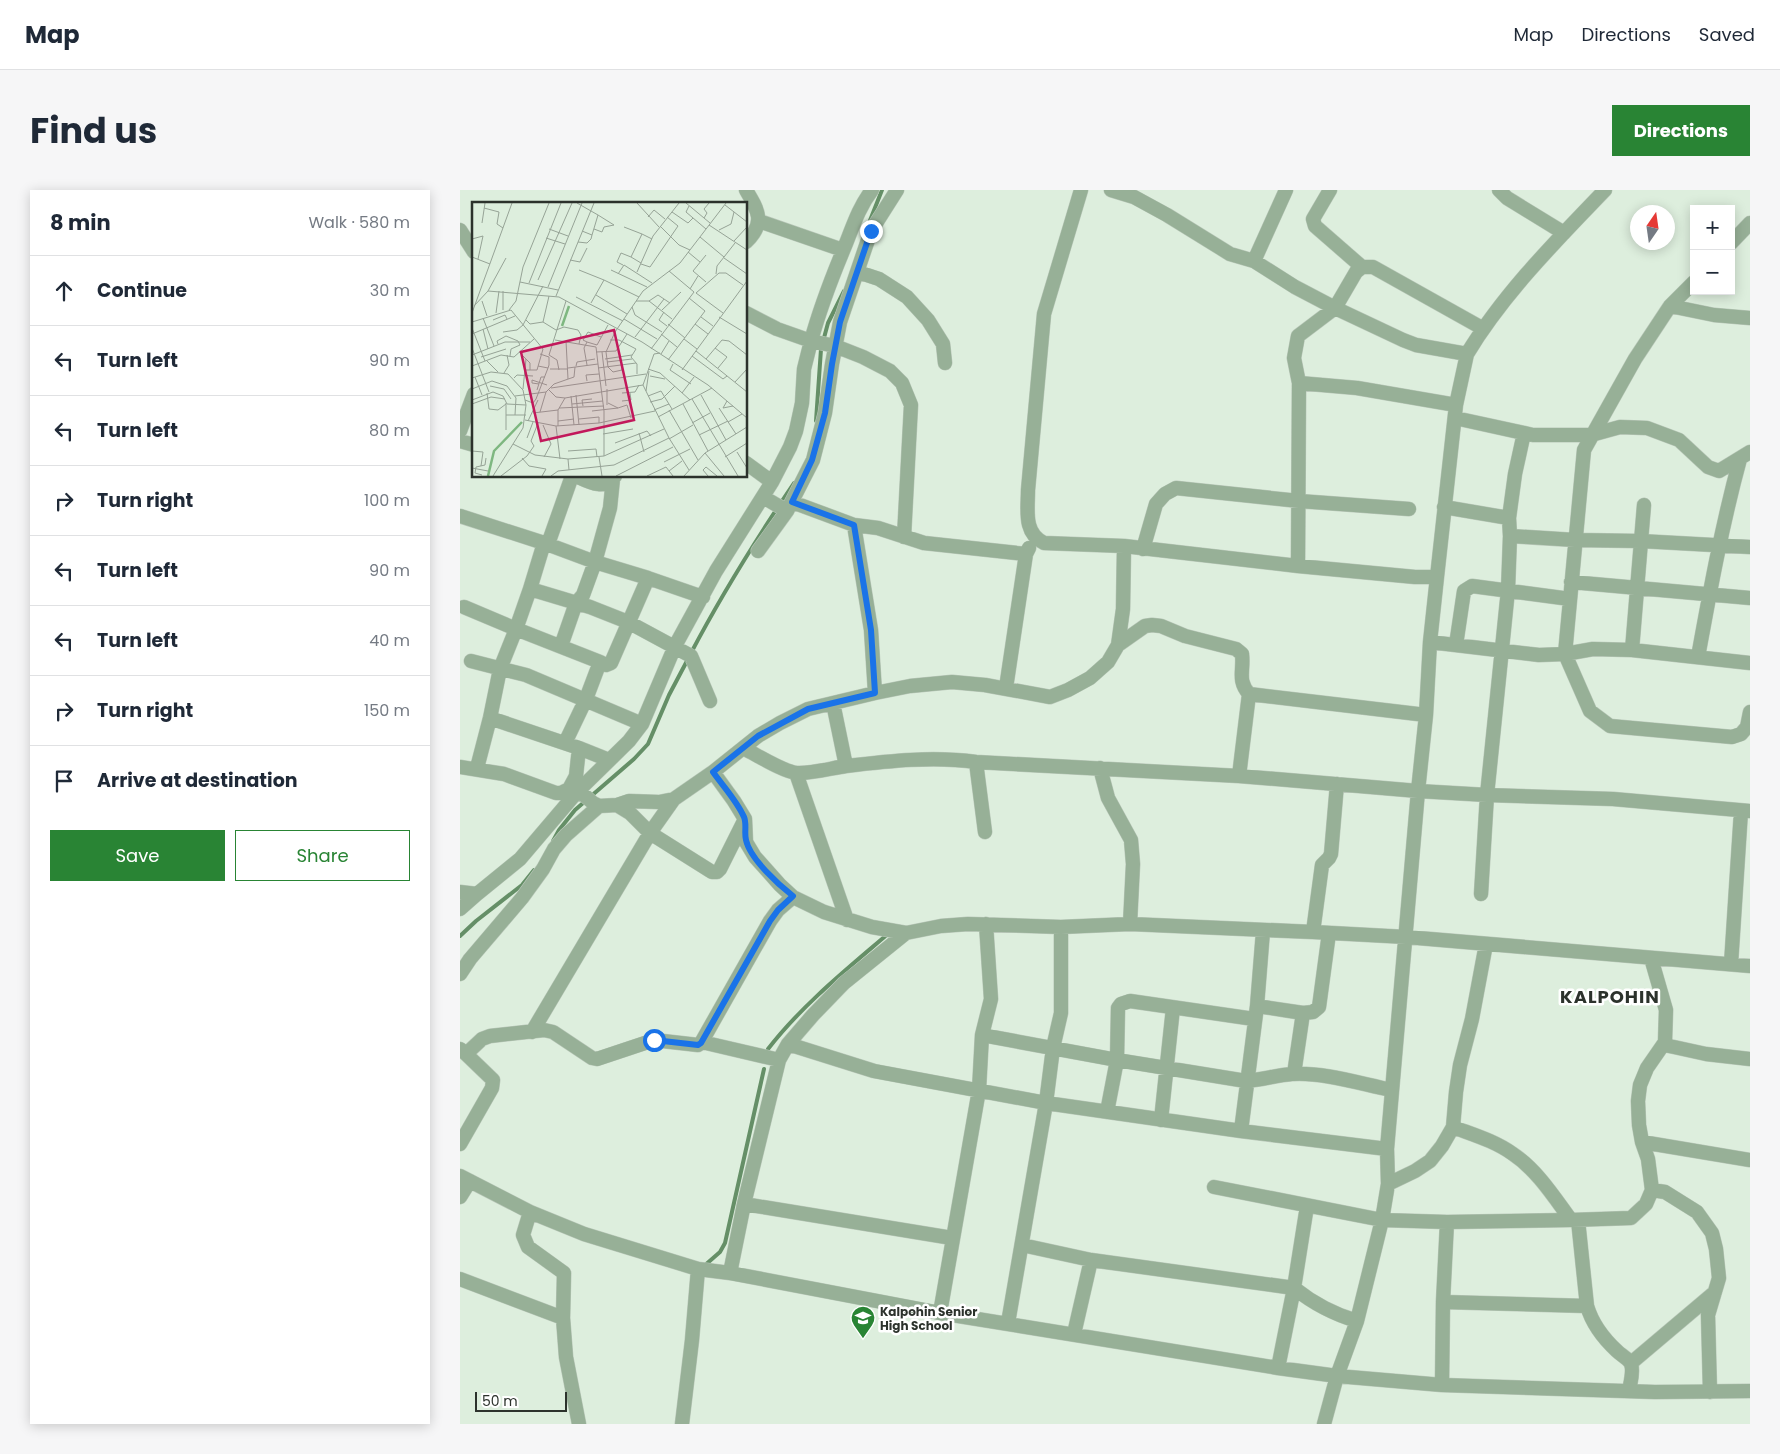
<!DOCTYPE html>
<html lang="en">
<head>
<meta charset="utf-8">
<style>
  :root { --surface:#fff; --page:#f6f6f7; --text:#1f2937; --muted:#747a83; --line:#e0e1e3; --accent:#298434 }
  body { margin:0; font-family:Poppins,sans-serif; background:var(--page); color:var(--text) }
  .controls { position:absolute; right:15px; top:15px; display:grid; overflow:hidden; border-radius:0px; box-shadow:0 2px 12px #0003 }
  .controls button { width:45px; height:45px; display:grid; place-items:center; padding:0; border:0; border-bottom:1px solid var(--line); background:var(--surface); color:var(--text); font:25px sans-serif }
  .compass { position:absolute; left:1170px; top:15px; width:45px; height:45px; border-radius:50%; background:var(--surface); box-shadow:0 2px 12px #0003; rotate:13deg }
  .scale { position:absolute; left:15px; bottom:12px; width:92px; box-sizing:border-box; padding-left:5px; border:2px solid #2c322c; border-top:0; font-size:14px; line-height:18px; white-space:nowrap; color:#2c322c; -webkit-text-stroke:4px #fff; paint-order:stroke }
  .stop { position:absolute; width:15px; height:15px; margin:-11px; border:4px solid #1a73e8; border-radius:50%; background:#fff }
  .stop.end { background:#1a73e8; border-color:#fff; box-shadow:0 1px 5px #0008 }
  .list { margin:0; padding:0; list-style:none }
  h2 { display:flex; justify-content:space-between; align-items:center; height:65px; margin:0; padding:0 20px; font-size:21px }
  h2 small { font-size:16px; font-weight:400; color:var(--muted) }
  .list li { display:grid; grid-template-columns:32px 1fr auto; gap:15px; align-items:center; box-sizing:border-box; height:70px; padding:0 20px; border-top:1px solid var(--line) }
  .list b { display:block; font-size:19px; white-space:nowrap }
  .list em { font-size:16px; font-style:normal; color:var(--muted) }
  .actions { display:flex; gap:10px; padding:15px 20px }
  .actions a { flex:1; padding:11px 0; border:1px solid var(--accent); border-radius:0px; text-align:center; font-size:18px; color:var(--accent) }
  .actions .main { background:var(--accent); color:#fff }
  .icon { flex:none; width:28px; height:28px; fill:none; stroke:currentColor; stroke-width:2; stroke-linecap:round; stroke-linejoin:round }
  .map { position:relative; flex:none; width:1290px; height:1234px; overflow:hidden; border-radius:0px }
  header { display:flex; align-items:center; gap:30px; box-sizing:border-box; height:70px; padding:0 25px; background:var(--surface); border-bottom:1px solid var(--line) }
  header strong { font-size:24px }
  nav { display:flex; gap:28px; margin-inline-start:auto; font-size:18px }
  .intro { display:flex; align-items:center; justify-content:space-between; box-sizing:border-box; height:120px; padding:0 30px }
  h1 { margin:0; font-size:35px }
  .button { padding:12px 22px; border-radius:0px; background:var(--accent); color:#fff; font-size:18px; font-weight:700 }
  main { display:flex; gap:30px; padding:0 30px }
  aside { flex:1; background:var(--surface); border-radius:0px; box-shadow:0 2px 12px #0003 }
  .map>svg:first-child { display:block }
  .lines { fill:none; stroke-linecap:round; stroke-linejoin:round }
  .stream { stroke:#658f67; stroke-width:4 }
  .minor-casing { stroke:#bac8ba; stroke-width:15 }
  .minor { stroke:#97b097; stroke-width:14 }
  .route { stroke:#1a73e8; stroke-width:6 }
  .labels { text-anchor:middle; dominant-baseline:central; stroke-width:5; stroke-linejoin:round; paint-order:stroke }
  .poi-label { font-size:12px; font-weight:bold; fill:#2c322c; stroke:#fff; text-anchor:start }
  .district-label { font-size:18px; font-weight:bold; letter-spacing:1px; fill:#2c322c; stroke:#fff }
  .inset-river { fill:none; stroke:#7eb780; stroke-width:2.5 }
  .inset-road { fill:none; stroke:#96a396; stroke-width:1 }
  .view { fill:#c2185b; fill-opacity:0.15; stroke:#c2185b; stroke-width:2.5 }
  .inset-edge { fill:none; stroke:#2c322c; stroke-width:2.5 }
</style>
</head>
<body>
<header>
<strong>Map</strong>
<nav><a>Map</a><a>Directions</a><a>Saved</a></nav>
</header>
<div class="intro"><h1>Find us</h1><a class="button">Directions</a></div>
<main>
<aside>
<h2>8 min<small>Walk · 580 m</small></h2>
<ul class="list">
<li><svg class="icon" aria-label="ahead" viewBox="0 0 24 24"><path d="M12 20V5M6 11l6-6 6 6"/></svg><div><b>Continue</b></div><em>30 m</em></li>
<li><svg class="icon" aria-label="left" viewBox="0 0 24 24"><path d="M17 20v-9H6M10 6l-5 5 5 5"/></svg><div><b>Turn left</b></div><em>90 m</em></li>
<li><svg class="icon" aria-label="left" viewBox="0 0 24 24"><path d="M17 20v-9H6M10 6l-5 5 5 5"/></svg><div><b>Turn left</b></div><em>80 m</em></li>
<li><svg class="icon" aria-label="right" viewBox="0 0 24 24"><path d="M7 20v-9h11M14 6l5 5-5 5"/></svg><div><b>Turn right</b></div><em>100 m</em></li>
<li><svg class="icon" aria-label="left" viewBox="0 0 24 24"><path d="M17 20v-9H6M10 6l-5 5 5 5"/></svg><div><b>Turn left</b></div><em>90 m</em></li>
<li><svg class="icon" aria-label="left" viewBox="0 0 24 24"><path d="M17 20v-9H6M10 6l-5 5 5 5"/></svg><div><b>Turn left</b></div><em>40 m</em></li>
<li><svg class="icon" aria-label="right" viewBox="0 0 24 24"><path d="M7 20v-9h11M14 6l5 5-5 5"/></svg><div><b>Turn right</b></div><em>150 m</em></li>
<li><svg class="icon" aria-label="arrive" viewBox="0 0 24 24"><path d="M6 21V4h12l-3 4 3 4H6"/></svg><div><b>Arrive at destination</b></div></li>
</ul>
<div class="actions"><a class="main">Save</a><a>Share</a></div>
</aside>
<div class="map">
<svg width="1290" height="1234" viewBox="0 0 1290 1234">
  <rect width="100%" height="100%" fill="#ded"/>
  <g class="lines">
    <path class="stream" d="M409,33L422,0
      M356,231L361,159L368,133L384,101
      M231,463C262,404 297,348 334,293
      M93,651L99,640L115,620L174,569L188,554L209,505L228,469
      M0,746L16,731L62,695L74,680
      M308,859C342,815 387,779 429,743
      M244,1076L260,1062L265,1053L304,879"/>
    <defs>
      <path id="minor" d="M412,0C399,17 393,36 385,56C372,87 360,118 351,151L375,156L403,167L430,181L442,193L451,215L444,347
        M621,0L584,124L568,300C568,320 563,343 584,353L664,356L838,376L955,387H977L970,452L966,525L958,601L927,959L928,994L922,1030L897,1131L877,1186L864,1234
        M651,0L674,7L707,25L770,64L794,71L835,97L875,118L943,150L956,155L1007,164L996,215L977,387
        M870,0L853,29L855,36L902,77
        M1039,0L1047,8L1104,43
        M299,31L383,60
        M0,40L14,62
        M286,52C306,33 298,20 286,0
        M1271,53L1290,33
        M794,71L826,0
        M398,82L419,89L447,107L468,130L483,154L485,173
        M1234,92L1210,116L1175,169L1124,260L1105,464L1130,521L1150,536L1272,547L1281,544L1287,537L1290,522
        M1210,116L1254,125L1290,128
        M286,123L317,139L351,151L344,179L342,213L336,241L330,257L312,292L286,273
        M1007,164C1044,103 1096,51 1145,0
        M839,193L897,198L996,215
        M995,228L1073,245H1131L1160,237L1187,238L1219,250L1248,277L1259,281L1290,262
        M0,241L14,204
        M0,251L14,255
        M116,286C129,292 145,301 155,286
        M332,312L394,335L418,338L464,353L566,364
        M984,317L1049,328
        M327,321L353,270L365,223L372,174L380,132L411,41L437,0
        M0,326L84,353
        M394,335L411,440L415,503
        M1050,346L1115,350L1180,351L1290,357
        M88,354L112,286
        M683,359L696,314L705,304L716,298L839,311L949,319
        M298,361L327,321L303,307
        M838,376L839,193L834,168L838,146L875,118L896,82L902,77H913L1022,138
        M1111,392L1290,408
        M70,399L84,353L135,372L188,388
        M4,417L56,439L40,479L30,528L17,578
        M970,452L1079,465L1105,464L1133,459L1172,460L1290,473
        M658,455L685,436L692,435L701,436L725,446L776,459L782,464C784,481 777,490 789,504
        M996,455L1004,401L1012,396L1110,409
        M101,456L116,413L123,405L135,372L150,318L153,289
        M1172,460L1184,315
        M1238,467C1250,401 1262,335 1280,269
        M11,471L66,485L182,534
        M140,472L56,439L70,399L130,417L168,432L231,466L250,511
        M546,498L566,364L569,358
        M373,513L386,576
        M30,528L119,558L116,586L109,599
        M105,553L126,509L140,472L146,475L151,473L188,388L243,407
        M119,558L149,570
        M285,559C297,565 324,582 337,583C350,584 372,578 386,576C429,571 473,566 516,572L779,586L958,601L1027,605L1153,609L1290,621
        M516,572L525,642
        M0,577L44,584L96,603H101L109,599L124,605L133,613L139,616L157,615L169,611L199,612L214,609L253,582L298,546L320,533L348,519L415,503L450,496L492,492L525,495L590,507L608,500L630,488L648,472L658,455L663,419L664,356
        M640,578L648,608L671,650L673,674L670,734
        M253,582L274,611L285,629L286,652L295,667L320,695L333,707L364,722L412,737L446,743
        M336,583L387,730
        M779,586L789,504L966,525
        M157,615L170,623L190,643L252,682H257L260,679L284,631
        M0,702L17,704L60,669L117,602L169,551L182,534L215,456L256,381L312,292
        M1021,704L1027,605L1048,400L1050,346L1049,328L1055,284L1064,243
        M0,719L17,704
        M853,742L862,675L869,668L871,664L877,594
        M1191,768L1206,820L1205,852L1187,878L1180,895L1178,911L1179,935L1182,952L1188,969L1192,1000
        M1271,774L1281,621
        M0,784L10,769L62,708L83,679L94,659L106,645L139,616
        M797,816L843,823L853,822L859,817L869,743
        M72,842L190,643L214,609
        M522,845L657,870L786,891C802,890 817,885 832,884C864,882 901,894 932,900
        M1205,852L1209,856L1214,857L1246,864L1290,869
        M241,853L310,731L318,720L333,707
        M328,854L414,881L586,913L781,941L927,959
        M0,859L6,864L22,849L30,846L84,840L93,842L132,868L137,869L194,850L238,855L241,853H246L319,870
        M834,884L843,823
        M647,922L657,870L658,818L661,814L670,811L794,829
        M701,930L713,818
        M993,937C1014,945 1035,951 1053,964C1077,980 1094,1007 1111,1030L1171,1028L1186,1014L1192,1000L1205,1002L1237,1022L1252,1043L1256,1059L1259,1088L1248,1125L1250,1202
        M781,941L797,816L803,741
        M1182,952L1290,970
        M0,954L32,898L33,890L6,864
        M0,986L70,1022L124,1044L238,1079L270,1083L480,1123L818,1178L877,1186L982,1195L1195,1202L1290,1201
        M928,994L955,981L970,971L982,956L993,937L996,902L1000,875L1012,829L1026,754
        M754,997L922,1030L987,1032L1111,1030
        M0,1007L10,991
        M284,1014L492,1048
        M847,1016L834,1098C854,1114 873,1124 897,1131
        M70,1022L63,1045L68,1057L104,1083L103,1128L106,1167L119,1234
        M1118,1030L1127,1116C1132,1133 1144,1149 1157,1161C1161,1165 1169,1169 1171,1174C1174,1182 1170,1194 1169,1201
        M562,1055L631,1070L834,1098L818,1178
        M270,1083L284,1014L319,870L328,854L353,825L384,793L446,743L481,736L508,734L601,737L670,734L853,742L946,747L1290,776
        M0,1089L103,1128
        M983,1112L1127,1116
        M480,1123L519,900L522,845L531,809L526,734
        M548,1133L586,913L593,858L601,823V737
        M614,1144L631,1070
        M1171,1173L1255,1102
        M982,1195L983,1112L987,1032
        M222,1234L232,1150L238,1079"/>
    </defs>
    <use href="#minor" class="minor-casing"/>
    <use href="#minor" class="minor"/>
  </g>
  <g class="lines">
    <path class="route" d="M194,850L238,855L241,853L310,731L318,720L333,706C319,695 290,669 286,650C284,643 287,634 284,627C277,611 263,596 253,582L298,546L348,519L415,503L411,440L394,335L332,312L352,270L365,223L372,174L380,132L411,41"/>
  </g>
  <defs>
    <symbol id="school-pin" viewBox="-11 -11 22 30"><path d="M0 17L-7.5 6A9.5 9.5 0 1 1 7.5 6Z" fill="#298434" stroke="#fff"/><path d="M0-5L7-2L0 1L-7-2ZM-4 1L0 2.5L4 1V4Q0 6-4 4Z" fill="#fff"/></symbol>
  </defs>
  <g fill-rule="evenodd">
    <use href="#school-pin" x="389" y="1114" width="28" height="38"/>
  </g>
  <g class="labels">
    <g class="poi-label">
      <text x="420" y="1121">Kalpohin Senior<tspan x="420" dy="14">High School</tspan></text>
    </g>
    <g class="district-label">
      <text x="1150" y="806">KALPOHIN</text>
    </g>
  </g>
  <g transform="translate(12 12)">
    <rect width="275" height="275" fill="#ded"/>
    <path class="inset-river" d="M90,124L97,104M16,274L22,249L50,220"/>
    <path class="inset-road" d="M105,1L126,13L120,33M165,1L187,25M214,1L238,21M253,3L275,20M217,4L214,10L234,27M12,6L27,10L25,22L31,26M200,10L216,21L221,16M176,15L182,8L193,17M232,16L235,11L232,7L237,1M10,21L13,1M237,23L275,48M188,24L207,43L218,48M152,25L170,32M77,27L96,34M122,27L130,30L132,25L142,23L126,13M247,28L259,22L262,10M228,35L252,55M74,36L93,42M0,37L11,34L6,57M262,39L275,25M106,40L115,41L119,37L120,33L110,29M216,50L228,60M0,55L18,62M252,56L275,72M98,58L108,60L115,46M169,61L159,55L170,32L180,37M169,62L178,65L206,24L195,15M151,63L145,60L149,51L159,55M107,68L132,78M139,68L175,85M165,70L181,34L207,1M146,72L152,63L180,81M244,72L245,64L263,41M66,78L100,1M48,80L86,88M234,80L221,69L234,53M57,81L89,1M76,85L110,1M218,87L226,74M16,89L34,56M224,91L247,71H254L271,83M224,91L251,111M124,93L155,112M84,94L122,1M104,95L151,119M10,99L15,114M164,99H177L200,117M177,99L186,93L198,101M119,101L132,78L167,95M2,104L16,89L87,95L170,140L236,183L275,216M160,105L163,113L190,130M31,108V89M37,108L44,99L51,65L77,1M190,108L209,90M192,110L187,118L195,124M0,111L40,1M24,111L27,89M229,115L241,124M247,115L275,132M11,116L22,144M152,117L185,137M21,118L33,113L35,117M54,118L58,122L71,120L77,94M0,120L39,108L71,147L65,168H52M71,120L84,128L92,125L106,128L109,133L107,142M196,122L213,136M223,122L236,132M0,126L13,159M11,127L16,147M31,130L45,128L51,123L71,84M0,132L43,114M189,132L205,145M163,135L192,97M212,137L225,147M83,138L124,145L126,162M138,138H147L164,147L159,155L165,162V172M94,139L96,177M115,140L111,138L116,130L129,135M26,142L25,139L34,134L46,139L48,143L39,147L38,154M125,143L136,123M0,146L17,190M243,146L255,155L246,166M179,147L222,90L197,69M224,149L275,190M47,150L58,161V168M124,150L144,149L155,132M130,150L134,184M188,151L182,152L171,183L197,236L217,268M189,152L197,139M0,153L33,140H58M220,154L251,177L255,174M9,155L34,147M133,157L160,153M234,157L250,138L257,139L275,153M14,158L26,170M196,158L233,109L217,96M135,160L160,157M201,162L198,168L219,182M115,163L112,146L115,140L125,143M150,163V168L141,170L136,165L134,150L143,130L171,89L208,61L254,1M0,164L29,153L42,155L62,137M66,164L76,166L77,163V155L68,152M104,164L105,160L123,157M96,166L126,162L132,209V254M126,166L164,161M78,167H96M176,167L188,171L218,198M87,168L85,158L77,153L94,99M210,168L275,79M32,171L37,163L35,153M178,174L193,177M3,175L10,193M0,176L19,170L36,172L51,188L54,203M42,176L45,173L61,174M115,179L114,173L127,172M263,180L275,167M67,182L60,181V178L75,183M18,184L32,187L39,197M79,186L174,172M0,187L20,179L35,184L44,196L43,213M51,187L54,157M135,187V203M65,188L69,175H73M77,188L84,195L93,196M174,189L177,169M15,191L17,207L26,208L34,202M150,191L163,190L167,183M210,191L222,175M104,193L107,223M229,193L254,238M43,194L74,190L82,182L102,175L103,165M99,194L102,223M176,194L189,189L200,207M220,197L266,274M0,198L21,190L31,194L35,202L54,203L51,226L21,274M53,198L61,201L64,197L76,166M150,199L159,198L158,191M255,199L251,206L261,204M178,200L190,197L203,184M136,201L146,206L155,203L159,216M0,202L19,195L33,197M100,202L131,199M211,202L236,249M111,204L110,198L120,197M87,206L132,204M247,206L264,232M182,208L197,202M197,208L226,258M120,209L146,206M68,210L74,190M61,211L86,208M34,213H54M186,215L240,186M107,217L127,215V221M53,218L84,224L127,221L183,209M56,219L66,198M86,219L102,217M256,220L270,212M220,221L238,211M71,223L79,242L72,255M84,224L88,257M86,224V208L93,196L171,183M34,228V201M167,231L172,250M131,232L161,227M227,233L256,219M55,236L61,220M197,237L221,223M143,241L175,229L179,234M41,242L63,253L96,257M0,249L11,250L9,264M96,249L124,247L125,255M265,250L275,266M233,251L252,274M127,255L130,274M253,255L275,241M50,256L57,264L74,267L70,274M192,260L218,247M0,266L16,269M97,268L96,257L132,254L192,227M197,269L210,259M10,273L3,271L4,265L13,263L14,256M29,274L55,254L62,244L59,239L66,221M79,274L86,269L142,263L197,236M144,274L201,245M175,274L194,265L201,274M212,274L233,251L275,225M236,274L231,268L234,265L245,274"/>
    <path class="view" d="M142,128L162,218L69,239L49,150Z"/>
    <rect width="275" height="275" class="inset-edge"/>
  </g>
</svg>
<div class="controls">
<button>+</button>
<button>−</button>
</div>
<svg class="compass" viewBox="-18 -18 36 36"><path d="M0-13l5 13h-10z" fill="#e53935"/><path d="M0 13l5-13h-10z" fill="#747a83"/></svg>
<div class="scale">50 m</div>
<div class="stop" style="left:194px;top:850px"></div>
<div class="stop end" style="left:411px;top:41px"></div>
</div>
</main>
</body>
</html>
